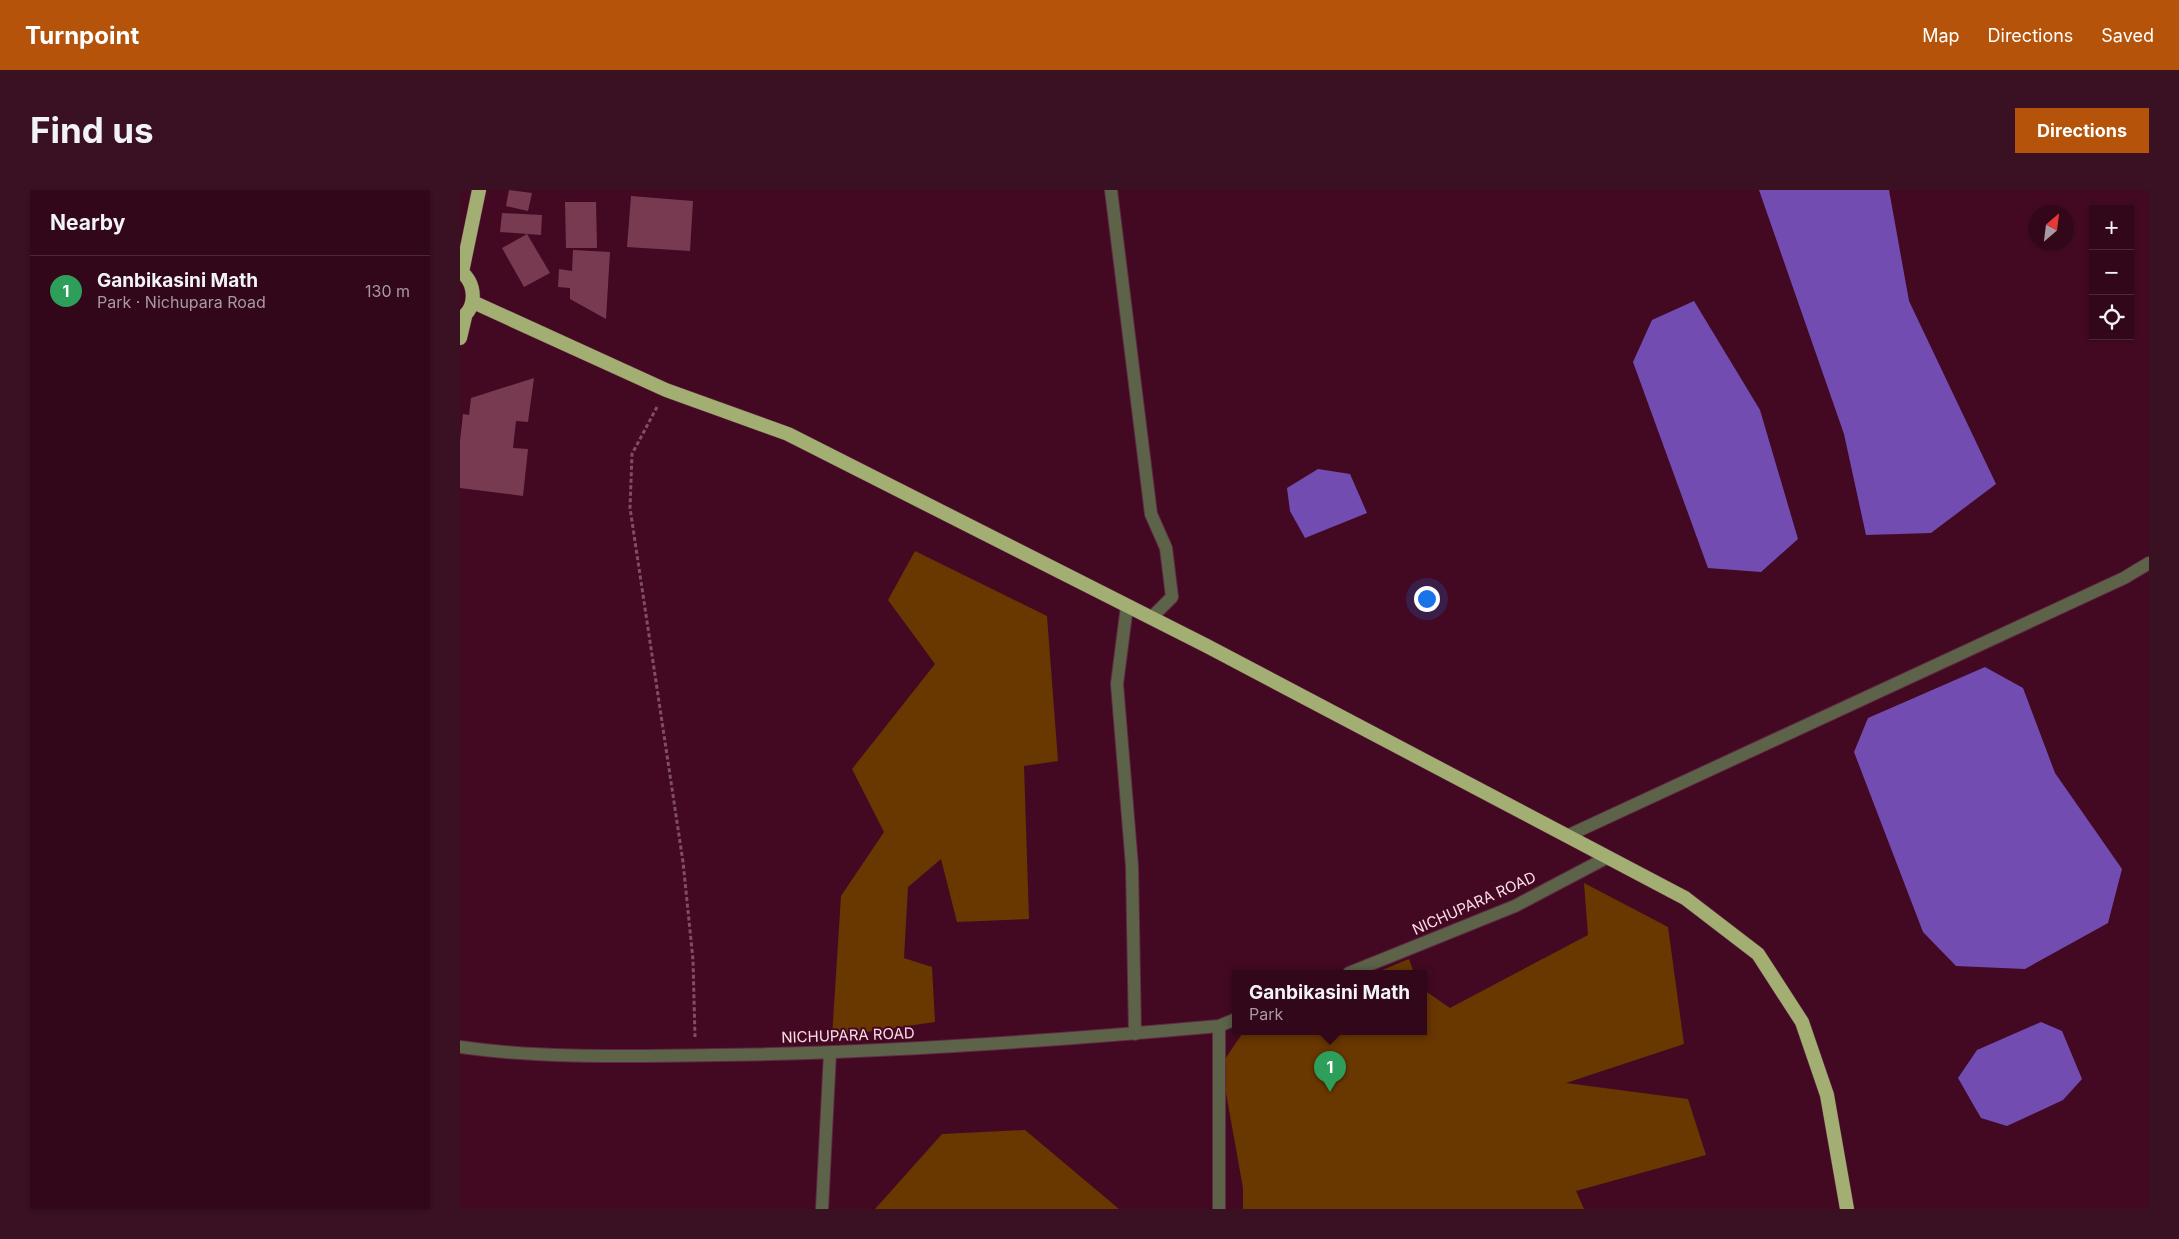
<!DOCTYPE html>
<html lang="en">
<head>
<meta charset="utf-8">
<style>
  :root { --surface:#32071a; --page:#3a1023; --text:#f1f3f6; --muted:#a899a2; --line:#4d2839; --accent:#b45309 }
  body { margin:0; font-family:Inter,sans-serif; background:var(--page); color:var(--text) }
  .controls { position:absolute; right:15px; top:15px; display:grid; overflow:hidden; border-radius:0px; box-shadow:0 1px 4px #0004 }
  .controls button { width:45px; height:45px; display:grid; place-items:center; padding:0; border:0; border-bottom:1px solid var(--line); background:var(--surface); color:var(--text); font:25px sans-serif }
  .compass { position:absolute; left:1569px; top:15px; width:45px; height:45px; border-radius:50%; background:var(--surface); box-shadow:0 1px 4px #0004; rotate:28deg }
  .you { position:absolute; left:966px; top:408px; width:18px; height:18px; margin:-12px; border:4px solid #fff; border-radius:50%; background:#1a73e8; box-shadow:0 0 0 8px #1a73e833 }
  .badge { display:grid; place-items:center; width:32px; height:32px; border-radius:50%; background:var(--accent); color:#fff; font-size:16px; font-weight:700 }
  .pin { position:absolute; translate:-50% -41px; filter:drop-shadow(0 1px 2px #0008) }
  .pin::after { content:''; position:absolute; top:26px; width:18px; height:15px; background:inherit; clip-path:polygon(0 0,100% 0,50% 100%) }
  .popup { position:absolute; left:772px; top:780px; width:195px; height:65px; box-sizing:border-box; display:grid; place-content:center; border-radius:0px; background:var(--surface); filter:drop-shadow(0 1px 4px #0005); font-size:16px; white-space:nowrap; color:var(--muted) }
  .popup b { font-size:19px; color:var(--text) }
  .popup::after { content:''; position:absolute; left:50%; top:100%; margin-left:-10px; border:10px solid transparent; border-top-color:var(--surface) }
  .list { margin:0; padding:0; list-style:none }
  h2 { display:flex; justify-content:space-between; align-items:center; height:65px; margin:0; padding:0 20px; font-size:21px }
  h2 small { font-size:16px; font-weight:400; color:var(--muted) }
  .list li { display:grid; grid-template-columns:32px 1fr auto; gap:15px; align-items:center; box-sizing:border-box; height:70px; padding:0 20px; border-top:1px solid var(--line) }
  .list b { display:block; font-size:19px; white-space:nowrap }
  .list p { margin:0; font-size:16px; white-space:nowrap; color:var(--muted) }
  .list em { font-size:16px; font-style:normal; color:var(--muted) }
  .icon { flex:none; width:28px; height:28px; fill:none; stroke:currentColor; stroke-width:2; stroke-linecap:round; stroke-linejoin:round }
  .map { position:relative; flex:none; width:1689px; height:1019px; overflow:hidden; border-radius:0px }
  header { display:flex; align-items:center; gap:30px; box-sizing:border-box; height:70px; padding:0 25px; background:var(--accent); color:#fff }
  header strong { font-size:24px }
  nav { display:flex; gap:28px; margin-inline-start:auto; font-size:18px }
  .intro { display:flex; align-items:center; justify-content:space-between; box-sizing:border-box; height:120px; padding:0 30px }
  h1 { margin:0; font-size:35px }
  .button { padding:12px 22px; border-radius:0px; background:var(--accent); color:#fff; font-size:18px; font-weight:700 }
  main { display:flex; gap:30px; padding:0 30px }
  aside { flex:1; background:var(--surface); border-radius:0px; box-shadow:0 1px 4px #0004 }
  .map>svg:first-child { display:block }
  .green { fill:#693700 }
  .water { fill:#734cb2 }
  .building { fill:#783a50 }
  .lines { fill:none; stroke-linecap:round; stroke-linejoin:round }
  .minor-casing { stroke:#602b42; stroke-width:14 }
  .trunk-casing { stroke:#602b42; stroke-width:15 }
  .path { stroke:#7f4e63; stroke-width:3; stroke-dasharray:4 2.5; stroke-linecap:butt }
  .minor { stroke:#5d6349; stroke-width:12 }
  .trunk { stroke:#a2ae72; stroke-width:14 }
  .labels { text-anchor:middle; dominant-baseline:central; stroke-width:4; stroke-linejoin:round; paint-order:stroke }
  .street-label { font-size:15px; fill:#fbdce5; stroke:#430923 }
</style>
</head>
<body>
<header>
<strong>Turnpoint</strong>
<nav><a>Map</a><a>Directions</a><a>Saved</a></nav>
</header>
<div class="intro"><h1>Find us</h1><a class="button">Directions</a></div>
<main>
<aside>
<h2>Nearby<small></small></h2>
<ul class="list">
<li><span class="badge" style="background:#2e9e5b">1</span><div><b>Ganbikasini Math</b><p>Park · Nichupara Road</p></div><em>130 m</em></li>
</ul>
</aside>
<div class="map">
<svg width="1689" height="1019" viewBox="0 0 1689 1019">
  <rect width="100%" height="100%" fill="#430923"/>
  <path class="green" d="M455,361L587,426L598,571L564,576L569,729L497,732L481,669L448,697L444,768L472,777L475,832L372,847L381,706L424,642L392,579L475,474L428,410Z
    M1124,693L1208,737L1224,854L1106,893L1228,909L1246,965L1116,1001L1124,1019H783V998L761,875L784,841H964V800L990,818L1128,745Z
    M949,769L954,783H914H915Z
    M565,940L659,1019H415L482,944Z"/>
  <path class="water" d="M1299,0H1429L1449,111L1536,294L1471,343L1406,345L1384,244Z
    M1234,111L1300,220L1338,349L1301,382L1248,378L1173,172L1192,130Z
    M858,279L890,284L907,323L845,348L830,321L827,298Z
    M1525,477L1563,498L1595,583L1662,679L1648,733L1565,779L1496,776L1463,742L1394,562L1408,528Z
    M1581,832L1602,841L1622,889L1603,910L1547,936L1521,928L1498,888L1517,860Z"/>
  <path class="building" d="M49,0L72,3L68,21L46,16Z
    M171,6L233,11L230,61L167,57Z
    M105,12H136L137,58H106Z
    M42,23L82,25L81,45L40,42Z
    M67,44L90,83L64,97L42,58Z
    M113,60L150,62L146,129L110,109V98L98,97L99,79L112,81Z
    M74,188L68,232L56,231L53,258L68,259L63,306L0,298V251L3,224L9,225L11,208Z"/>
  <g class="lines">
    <defs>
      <path id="minor" d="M651,0L691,324L706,358L712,407L691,428
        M667,416L657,494L672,676L675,844
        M1107,646L1664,388L1689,373
        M889,783L1055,716L1148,667
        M0,857C84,869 171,866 256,865C424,863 592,851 759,836L776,829
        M362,1019L370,863
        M759,1019V836"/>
      <path id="trunk" d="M0,81C16,92 18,118 0,129
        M2,82L19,0
        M13,112L206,200L328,244L747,456L1225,708L1298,764L1342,832L1367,905L1387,1019
        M0,148L5,127"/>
    </defs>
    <use href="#minor" class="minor-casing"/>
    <use href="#trunk" class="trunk-casing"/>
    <path class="path" d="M197,217L172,264L170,318L223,672L233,770L235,847"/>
    <use href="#minor" class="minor"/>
    <use href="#trunk" class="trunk"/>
  </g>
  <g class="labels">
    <g class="street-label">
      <text transform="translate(1014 713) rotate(-24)">NICHUPARA ROAD</text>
      <text transform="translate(388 845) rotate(-2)">NICHUPARA ROAD</text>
    </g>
  </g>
</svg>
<div class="controls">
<button>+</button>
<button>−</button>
<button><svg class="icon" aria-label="locate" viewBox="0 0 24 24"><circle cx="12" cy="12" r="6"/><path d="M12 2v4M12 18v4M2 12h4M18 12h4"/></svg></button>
</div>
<svg class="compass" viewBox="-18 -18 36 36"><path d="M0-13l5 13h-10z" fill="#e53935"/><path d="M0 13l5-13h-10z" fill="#a899a2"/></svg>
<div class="you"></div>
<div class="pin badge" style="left:870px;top:902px;background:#2e9e5b">1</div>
<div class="popup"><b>Ganbikasini Math</b>Park</div>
</div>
</main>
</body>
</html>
